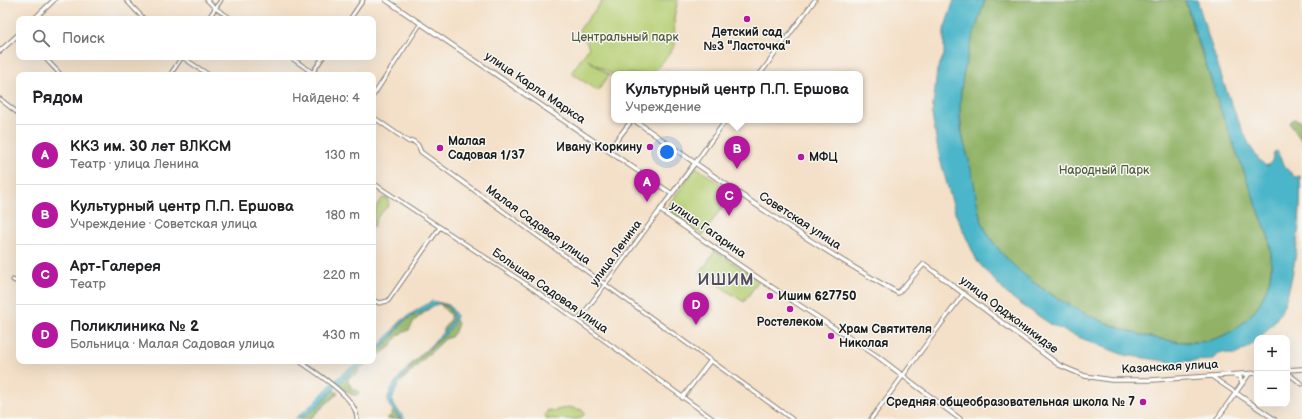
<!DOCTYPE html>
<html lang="ru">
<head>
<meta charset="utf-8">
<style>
  :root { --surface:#fff; --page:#f2f2f2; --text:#202124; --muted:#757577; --line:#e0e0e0; --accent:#b5179e }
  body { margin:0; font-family:"Balsamiq Sans",sans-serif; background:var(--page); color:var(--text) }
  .controls { position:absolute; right:12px; bottom:12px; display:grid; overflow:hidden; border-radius:8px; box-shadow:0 4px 16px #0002 }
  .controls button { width:36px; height:36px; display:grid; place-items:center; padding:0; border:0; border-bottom:1px solid var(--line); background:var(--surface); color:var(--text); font:20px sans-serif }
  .you { position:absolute; left:667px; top:152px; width:14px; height:14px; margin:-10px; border:3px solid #fff; border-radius:50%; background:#1a73e8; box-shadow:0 0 0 6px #1a73e833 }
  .badge { display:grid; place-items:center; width:26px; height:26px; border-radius:50%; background:var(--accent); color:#fff; font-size:13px; font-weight:700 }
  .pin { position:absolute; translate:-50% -33px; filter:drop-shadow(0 1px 2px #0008) }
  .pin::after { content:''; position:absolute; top:21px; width:14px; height:12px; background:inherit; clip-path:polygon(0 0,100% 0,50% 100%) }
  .popup { position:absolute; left:611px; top:71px; width:252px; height:52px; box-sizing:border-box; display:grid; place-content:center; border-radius:8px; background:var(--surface); filter:drop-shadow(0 1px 3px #0005); font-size:13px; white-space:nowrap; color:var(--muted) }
  .popup b { font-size:15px; color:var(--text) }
  .popup::after { content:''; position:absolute; left:50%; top:100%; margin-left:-8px; border:8px solid transparent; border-top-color:var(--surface) }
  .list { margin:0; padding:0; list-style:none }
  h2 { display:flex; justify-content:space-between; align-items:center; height:52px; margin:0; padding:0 16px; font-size:17px }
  h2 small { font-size:13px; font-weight:400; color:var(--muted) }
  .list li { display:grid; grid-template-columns:26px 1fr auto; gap:12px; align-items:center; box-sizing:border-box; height:60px; padding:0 16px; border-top:1px solid var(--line) }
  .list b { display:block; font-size:15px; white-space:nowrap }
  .list p { margin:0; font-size:13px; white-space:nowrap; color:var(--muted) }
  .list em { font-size:13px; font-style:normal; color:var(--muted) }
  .icon { flex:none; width:22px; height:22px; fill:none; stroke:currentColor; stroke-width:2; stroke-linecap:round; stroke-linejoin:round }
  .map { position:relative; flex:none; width:1302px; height:419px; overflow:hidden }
  .search { position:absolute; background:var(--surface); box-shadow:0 4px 16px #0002; left:16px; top:16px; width:360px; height:44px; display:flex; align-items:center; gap:10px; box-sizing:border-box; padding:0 14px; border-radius:8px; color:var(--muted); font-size:15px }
  .panel { position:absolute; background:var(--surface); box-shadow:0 4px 16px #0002; left:16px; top:72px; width:360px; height:292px; border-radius:8px }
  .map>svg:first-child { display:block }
  .green { fill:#b7cf74; stroke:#6a7648 }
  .forest { fill:#91b266; stroke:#566741 }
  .water { fill:#4bb6c9; stroke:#346972 }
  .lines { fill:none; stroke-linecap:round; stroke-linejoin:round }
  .secondary-casing { stroke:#887e72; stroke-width:5 }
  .primary-casing { stroke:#887e72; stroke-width:5.5 }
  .secondary { stroke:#fff; stroke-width:3 }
  .primary { stroke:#fff; stroke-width:3.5 }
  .poi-dot { fill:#b5179e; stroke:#f6f6f2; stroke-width:1.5 }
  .labels { text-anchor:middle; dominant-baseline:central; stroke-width:3; stroke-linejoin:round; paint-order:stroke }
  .poi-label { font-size:12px; font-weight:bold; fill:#1c1c1c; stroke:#f6f6f2; text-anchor:start }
  .park-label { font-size:12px; fill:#525b3b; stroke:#f6f6f2 }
  .street-label { font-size:12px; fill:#1c1c1c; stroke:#f6f6f2 }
  .district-label { font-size:16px; font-weight:bold; letter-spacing:1px; fill:#524c5c; stroke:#f6f6f2 }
</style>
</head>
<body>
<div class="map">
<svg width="1302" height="419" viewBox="0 0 1302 419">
  <rect width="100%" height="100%" fill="#f6f6f2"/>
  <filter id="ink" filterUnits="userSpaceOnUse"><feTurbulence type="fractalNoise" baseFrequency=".025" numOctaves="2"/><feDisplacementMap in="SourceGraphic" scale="8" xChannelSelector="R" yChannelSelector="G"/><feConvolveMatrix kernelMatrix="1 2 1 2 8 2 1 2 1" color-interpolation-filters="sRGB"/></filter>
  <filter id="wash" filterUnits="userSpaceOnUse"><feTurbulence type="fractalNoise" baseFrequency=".012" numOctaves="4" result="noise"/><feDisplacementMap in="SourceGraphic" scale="16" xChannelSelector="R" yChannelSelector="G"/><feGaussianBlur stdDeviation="0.9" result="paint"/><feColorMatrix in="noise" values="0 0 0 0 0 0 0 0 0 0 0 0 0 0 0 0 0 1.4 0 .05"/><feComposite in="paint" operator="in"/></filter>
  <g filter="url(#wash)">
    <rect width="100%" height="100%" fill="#f4e0c8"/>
    <path class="green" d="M603,0H678L674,17L675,46L653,74H614V79L611,77L612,74L588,60L609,75L598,91L571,73L589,48L587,43L579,30Z
      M696,167L732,192L703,235L666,209Z
      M383,198L388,199L389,205L378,216L373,228C373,219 374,204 383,198Z
      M715,251L759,280L744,302L700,273Z
      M568,407L582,410L585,414L579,419H547L545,415L548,410L554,411Z"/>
    <path class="forest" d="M985,0H1185L1194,31L1269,238C1271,253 1273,268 1269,282C1260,313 1232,340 1198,342C1131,346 1015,290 984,227C978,214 976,196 973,181C966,153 958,124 960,94C962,62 975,30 985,0Z
      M1295,119L1300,121L1302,120V141L1290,124L1291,121Z
      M439,303L449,308L453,318L446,331L443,332V329L450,320V315Z
      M435,304L414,321L409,330L398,335L390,347L373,359V355L389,341L404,321Z
      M455,319L458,323L455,332L451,337L445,339L430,353L401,382L414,363L447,332Z
      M366,361H371L359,369L357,374L349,377L348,383L350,384L352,389L359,391L358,395H352L337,385Z
      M334,390L338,393L311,418L300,419Z
      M393,409L400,419H386L392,415Z"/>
    <path class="water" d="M954,0H985C971,44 956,81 961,129C963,143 968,155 971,169C976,187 976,209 984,227C1015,290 1131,346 1198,342C1232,340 1260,313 1269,282C1273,268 1271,253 1269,238L1222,114L1185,0H1197C1206,28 1243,157 1267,166L1272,161L1274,152L1277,151L1284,166L1295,177L1300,176C1302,208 1296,292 1277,318C1266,333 1251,348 1234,355L1221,352L1213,360L1172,362L1124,355L1071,334L1052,325L1019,303L1006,293L977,261L956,215L950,195L939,155L932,115L937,70L944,55V30Z
      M432,301L449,305L456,315C454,331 435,342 424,352C411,364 396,383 392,401L393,404L405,419H400C397,413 389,408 388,402C384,380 445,339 453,318C446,293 433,307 420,313C415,315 409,317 404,321C393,333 386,346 373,355V350C385,342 391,331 401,321C411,313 421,308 432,301Z
      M360,361H366C357,369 347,375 339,384C329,393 309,419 295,419C311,407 323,392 338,378C344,372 353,367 360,361Z"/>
  </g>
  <g filter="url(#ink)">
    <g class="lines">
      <defs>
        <path id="secondary" d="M126,0L144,19
          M207,0L215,8L232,19
          M208,19L221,0
          M350,19L363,0
          M44,57L61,75
          M182,57L209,75
          M290,57L316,75
          M760,74L815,0
          M170,75L182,57
          M311,75L323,57
          M373,96L421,23
          M0,99L19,114
          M373,117L409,142L413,141L418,145L421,152L792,419
          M695,163L726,120
          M373,183L532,288L713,419
          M13,280L17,282L19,281
          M373,300L379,303L388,301L440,227
          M578,321L660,210
          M299,361C316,373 357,397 357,419
          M1287,373L1302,384
          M1211,376L1236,393
          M682,398L711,360
          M871,419L964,293"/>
        <path id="primary" d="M386,0L672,194
          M34,19L54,0
          M0,51L19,34
          M634,120C720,181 807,242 898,293L924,264L1059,365L1085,376L1111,380H1152L1257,373
          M609,150L632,120
          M695,163L660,210L761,280L877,356L960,419
          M1287,370L1302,369
          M1234,375L1240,377L1242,384
          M1236,393L1274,419
          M1217,419L1249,374"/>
      </defs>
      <use href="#secondary" class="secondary-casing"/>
      <use href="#primary" class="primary-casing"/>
      <use href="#secondary" class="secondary"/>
      <use href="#primary" class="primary"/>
    </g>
  </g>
  <g class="poi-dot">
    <circle cx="747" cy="19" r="4"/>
    <circle cx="650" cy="147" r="4"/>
    <circle cx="440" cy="148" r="4"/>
    <circle cx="801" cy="157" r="4"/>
    <circle cx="770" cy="296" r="4"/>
    <circle cx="790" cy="309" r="4"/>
    <circle cx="831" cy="336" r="4"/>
    <circle cx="1143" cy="402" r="4"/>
  </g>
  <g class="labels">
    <g class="poi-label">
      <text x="747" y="32" text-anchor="middle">Детский сад<tspan x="747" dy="14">№3 "Ласточка"</tspan></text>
      <text x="448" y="141">Малая<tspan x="448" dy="14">Садовая 1/37</tspan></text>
      <text x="642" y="147" text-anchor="end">Ивану Коркину</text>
      <text x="809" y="157">МФЦ</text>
      <text x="778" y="296">Ишим 627750</text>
      <text x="790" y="322" text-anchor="middle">Ростелеком</text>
      <text x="839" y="329">Храм Святителя<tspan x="839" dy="14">Николая</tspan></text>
      <text x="1135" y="402" text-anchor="end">Средняя общеобразовательная школа № 7</text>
    </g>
    <g class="park-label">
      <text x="625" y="37">Центральный парк</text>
      <text x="1104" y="170">Народный Парк</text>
    </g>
    <g class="street-label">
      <text transform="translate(535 88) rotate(34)">улица Карла Маркса</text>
      <text transform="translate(800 221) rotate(33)">Советская улица</text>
      <text transform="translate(538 225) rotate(36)">Малая Садовая улица</text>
      <text transform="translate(708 230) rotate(35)">улица Гагарина</text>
      <text transform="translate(616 253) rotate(-54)">улица Ленина</text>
      <text transform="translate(550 291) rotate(35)">Большая Садовая улица</text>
      <text transform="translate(1009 315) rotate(37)">улица Орджоникидзе</text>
      <text transform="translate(1170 367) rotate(-3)">Казанская улица</text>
    </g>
    <g class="district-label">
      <text x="726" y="280">ИШИМ</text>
    </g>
  </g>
</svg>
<div class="controls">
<button>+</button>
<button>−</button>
</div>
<div class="you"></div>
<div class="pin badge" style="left:647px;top:202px">A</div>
<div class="pin badge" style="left:737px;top:169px">B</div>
<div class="popup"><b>Культурный центр П.П. Ершова</b>Учреждение</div>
<div class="pin badge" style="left:729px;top:216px">C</div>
<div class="pin badge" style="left:696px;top:325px">D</div>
<div class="search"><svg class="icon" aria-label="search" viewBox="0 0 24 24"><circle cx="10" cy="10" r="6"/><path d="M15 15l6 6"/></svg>Поиск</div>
<section class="panel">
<h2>Рядом<small>Найдено: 4</small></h2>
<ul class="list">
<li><span class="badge">A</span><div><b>ККЗ им. 30 лет ВЛКСМ</b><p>Театр · улица Ленина</p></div><em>130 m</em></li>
<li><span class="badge">B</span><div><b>Культурный центр П.П. Ершова</b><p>Учреждение · Советская улица</p></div><em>180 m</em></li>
<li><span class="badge">C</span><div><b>Арт-Галерея</b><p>Театр</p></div><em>220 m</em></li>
<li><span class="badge">D</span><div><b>Поликлиника № 2</b><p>Больница · Малая Садовая улица</p></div><em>430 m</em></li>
</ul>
</section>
</div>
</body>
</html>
